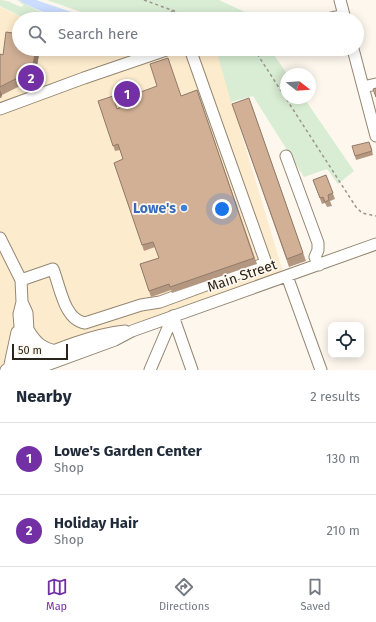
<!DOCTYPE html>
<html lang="en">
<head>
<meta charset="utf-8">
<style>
  :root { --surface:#fff; --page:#f2f2f3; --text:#1f2937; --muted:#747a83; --line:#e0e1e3; --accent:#7230a4 }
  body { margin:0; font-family:"Fira Sans",sans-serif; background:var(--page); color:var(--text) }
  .controls { position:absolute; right:12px; bottom:12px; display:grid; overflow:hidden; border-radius:8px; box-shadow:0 2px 10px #0003 }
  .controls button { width:36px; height:36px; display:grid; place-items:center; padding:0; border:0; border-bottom:1px solid var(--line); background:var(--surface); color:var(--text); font:20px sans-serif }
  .compass { position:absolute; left:280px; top:68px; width:36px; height:36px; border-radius:50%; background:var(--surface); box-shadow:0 2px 10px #0003; rotate:107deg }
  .scale { position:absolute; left:12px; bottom:10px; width:56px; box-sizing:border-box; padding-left:4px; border:2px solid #29241c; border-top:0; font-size:11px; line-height:14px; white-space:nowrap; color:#29241c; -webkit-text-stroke:3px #fdf7ee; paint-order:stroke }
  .you { position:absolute; left:222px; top:209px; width:14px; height:14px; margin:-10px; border:3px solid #fff; border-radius:50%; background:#1a73e8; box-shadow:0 0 0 6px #1a73e833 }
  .badge { display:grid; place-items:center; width:26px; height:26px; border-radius:50%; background:var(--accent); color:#fff; font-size:13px; font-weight:700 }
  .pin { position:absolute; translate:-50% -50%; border:2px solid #fff; box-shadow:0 1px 4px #0006 }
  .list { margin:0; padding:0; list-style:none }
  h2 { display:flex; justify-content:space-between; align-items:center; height:52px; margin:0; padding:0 16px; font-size:17px }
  h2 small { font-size:13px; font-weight:400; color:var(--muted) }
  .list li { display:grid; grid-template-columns:26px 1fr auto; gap:12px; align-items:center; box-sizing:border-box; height:72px; padding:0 16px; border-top:1px solid var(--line) }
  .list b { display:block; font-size:15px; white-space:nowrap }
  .list p { margin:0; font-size:13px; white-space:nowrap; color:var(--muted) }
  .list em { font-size:13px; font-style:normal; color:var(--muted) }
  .icon { flex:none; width:22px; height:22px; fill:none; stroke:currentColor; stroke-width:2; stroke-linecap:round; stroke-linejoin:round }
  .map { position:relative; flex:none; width:376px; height:370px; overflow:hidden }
  .search { position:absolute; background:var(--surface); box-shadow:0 2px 10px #0003; left:12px; right:12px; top:12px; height:44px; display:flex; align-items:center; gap:10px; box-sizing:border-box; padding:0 14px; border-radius:22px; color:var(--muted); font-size:15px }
  .sheet { height:196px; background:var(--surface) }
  nav { display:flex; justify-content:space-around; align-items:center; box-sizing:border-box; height:56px; border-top:1px solid var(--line); background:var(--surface); font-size:11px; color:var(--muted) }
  nav a { display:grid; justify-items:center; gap:2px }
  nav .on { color:var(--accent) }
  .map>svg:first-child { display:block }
  .built { fill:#fdebcd }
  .green { fill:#d8edd3 }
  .water { fill:#cadcff }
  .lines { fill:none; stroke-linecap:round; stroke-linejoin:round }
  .minor-casing { stroke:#948772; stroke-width:13 }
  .path { stroke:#9b958d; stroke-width:1.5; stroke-dasharray:3 3; stroke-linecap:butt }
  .minor { stroke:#fff; stroke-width:11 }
  .wall { fill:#b49781 }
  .shaded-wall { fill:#927b69 }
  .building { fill:#d1b096; stroke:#927b69 }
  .shop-dot { fill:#3f7fe0; stroke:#fdf7ee; stroke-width:1.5 }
  .labels { text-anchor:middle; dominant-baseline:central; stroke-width:3.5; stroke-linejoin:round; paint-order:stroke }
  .shop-label { font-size:14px; font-weight:bold; fill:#366cbe; stroke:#fdf7ee; text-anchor:end }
  .street-label { font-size:14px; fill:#29241c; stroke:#fdf7ee }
</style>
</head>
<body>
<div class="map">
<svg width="376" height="370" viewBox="0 0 376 370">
  <rect width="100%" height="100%" fill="#fdf7ee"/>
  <path class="built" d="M0,7L26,19H19V49H216L283,272L141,322L108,327L0,367Z"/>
  <path class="green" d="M0,0C9,0 13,4 21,7L24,5L17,0H19L36,10L68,19L40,12L44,18L48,19H26L0,6Z
    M36,0L80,15L84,13L47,0H219L245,12L249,19H87Z
    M216,49H270L287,74L286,98H304L354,171L338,184L327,169L304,177L253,96L231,102Z"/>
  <path class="water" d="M19,0H36L88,18C70,24 34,10 19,0Z"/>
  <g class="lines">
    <defs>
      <path id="minor" d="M340,0L345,19
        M327,19L344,15
        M353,49L376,136
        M363,87L376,84
        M0,109L84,78L169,49
        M286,156L318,243V250L315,257L319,265
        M0,238L21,280L22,302L19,314L23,364L29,370
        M287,276L321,370
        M21,280L53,269C60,286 64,320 85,323L141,305L160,302L266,263L190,49
        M22,302L27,313L30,366
        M173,316L192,370
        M29,331C36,343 43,348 56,351
        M9,369L17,332
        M6,370C42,356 86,335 125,331
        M33,370L115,340L132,331L376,244
        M150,370L173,316"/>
    </defs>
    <use href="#minor" class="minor-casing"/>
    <path class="path" d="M144,0L196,19
      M148,19L173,11
      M254,49L356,207L362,213L376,216"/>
    <use href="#minor" class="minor"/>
  </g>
  <path class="wall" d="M19,49H40L34,83L28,82L2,95L1,98H0V54L3,55Z
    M197,90L257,264L172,293L171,290L151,297L140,264L159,258L155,247L144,251L114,163L123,159L120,150L115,151L98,101L117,108L132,103L181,96Z
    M232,104L252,106L306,261L289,267Z
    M371,146L373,155L356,160L355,156Z
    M326,175L335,199L330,201L332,206L327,207L325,203L322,204L313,180Z"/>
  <path class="shaded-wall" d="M36,49H40L34,83L31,75Z
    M0,90L2,95L1,98L0,95Z"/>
  <path class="building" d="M6,32L19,34V49H36L31,75L25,74L0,87V54L3,55Z
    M168,58L181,96L197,90L254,258L170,287L169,284L149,291L140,264L159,258L153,242L142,245L114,163L123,159L118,144L113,146L98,101L113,96L117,109L132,103L130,96L157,86L150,64Z
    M376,88V97L373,89Z
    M249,98L303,253L287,259L232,104Z
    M369,142L372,151L355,156L352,146Z
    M326,175L333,193L328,195L329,200L325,202L323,197L320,198L313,180Z"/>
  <circle class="shop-dot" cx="184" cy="208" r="4"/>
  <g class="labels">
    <g class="shop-label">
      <text x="176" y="208">Lowe's</text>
    </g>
    <g class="street-label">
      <text transform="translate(242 276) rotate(-19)">Main Street</text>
    </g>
  </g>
</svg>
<div class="controls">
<button><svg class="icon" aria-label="locate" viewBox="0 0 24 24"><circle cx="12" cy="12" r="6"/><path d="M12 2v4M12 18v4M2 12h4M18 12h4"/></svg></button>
</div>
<svg class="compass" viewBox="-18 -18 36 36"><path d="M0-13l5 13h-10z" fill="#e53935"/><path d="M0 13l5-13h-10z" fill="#747a83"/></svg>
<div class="scale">50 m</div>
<div class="you"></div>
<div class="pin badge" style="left:127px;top:94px">1</div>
<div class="pin badge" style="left:31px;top:78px">2</div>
<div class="search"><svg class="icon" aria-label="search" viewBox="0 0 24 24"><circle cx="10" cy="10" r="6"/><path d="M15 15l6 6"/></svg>Search here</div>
</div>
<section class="sheet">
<h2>Nearby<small>2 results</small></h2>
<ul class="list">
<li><span class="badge">1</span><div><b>Lowe's Garden Center</b><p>Shop</p></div><em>130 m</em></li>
<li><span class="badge">2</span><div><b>Holiday Hair</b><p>Shop</p></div><em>210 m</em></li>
</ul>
</section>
<nav>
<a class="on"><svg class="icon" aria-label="map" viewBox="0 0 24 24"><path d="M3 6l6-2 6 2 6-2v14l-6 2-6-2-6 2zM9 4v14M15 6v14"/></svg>Map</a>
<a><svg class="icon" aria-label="directions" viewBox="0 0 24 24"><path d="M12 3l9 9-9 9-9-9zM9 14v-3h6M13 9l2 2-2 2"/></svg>Directions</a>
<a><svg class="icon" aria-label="saved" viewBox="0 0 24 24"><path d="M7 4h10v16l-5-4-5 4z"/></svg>Saved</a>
</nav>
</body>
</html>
